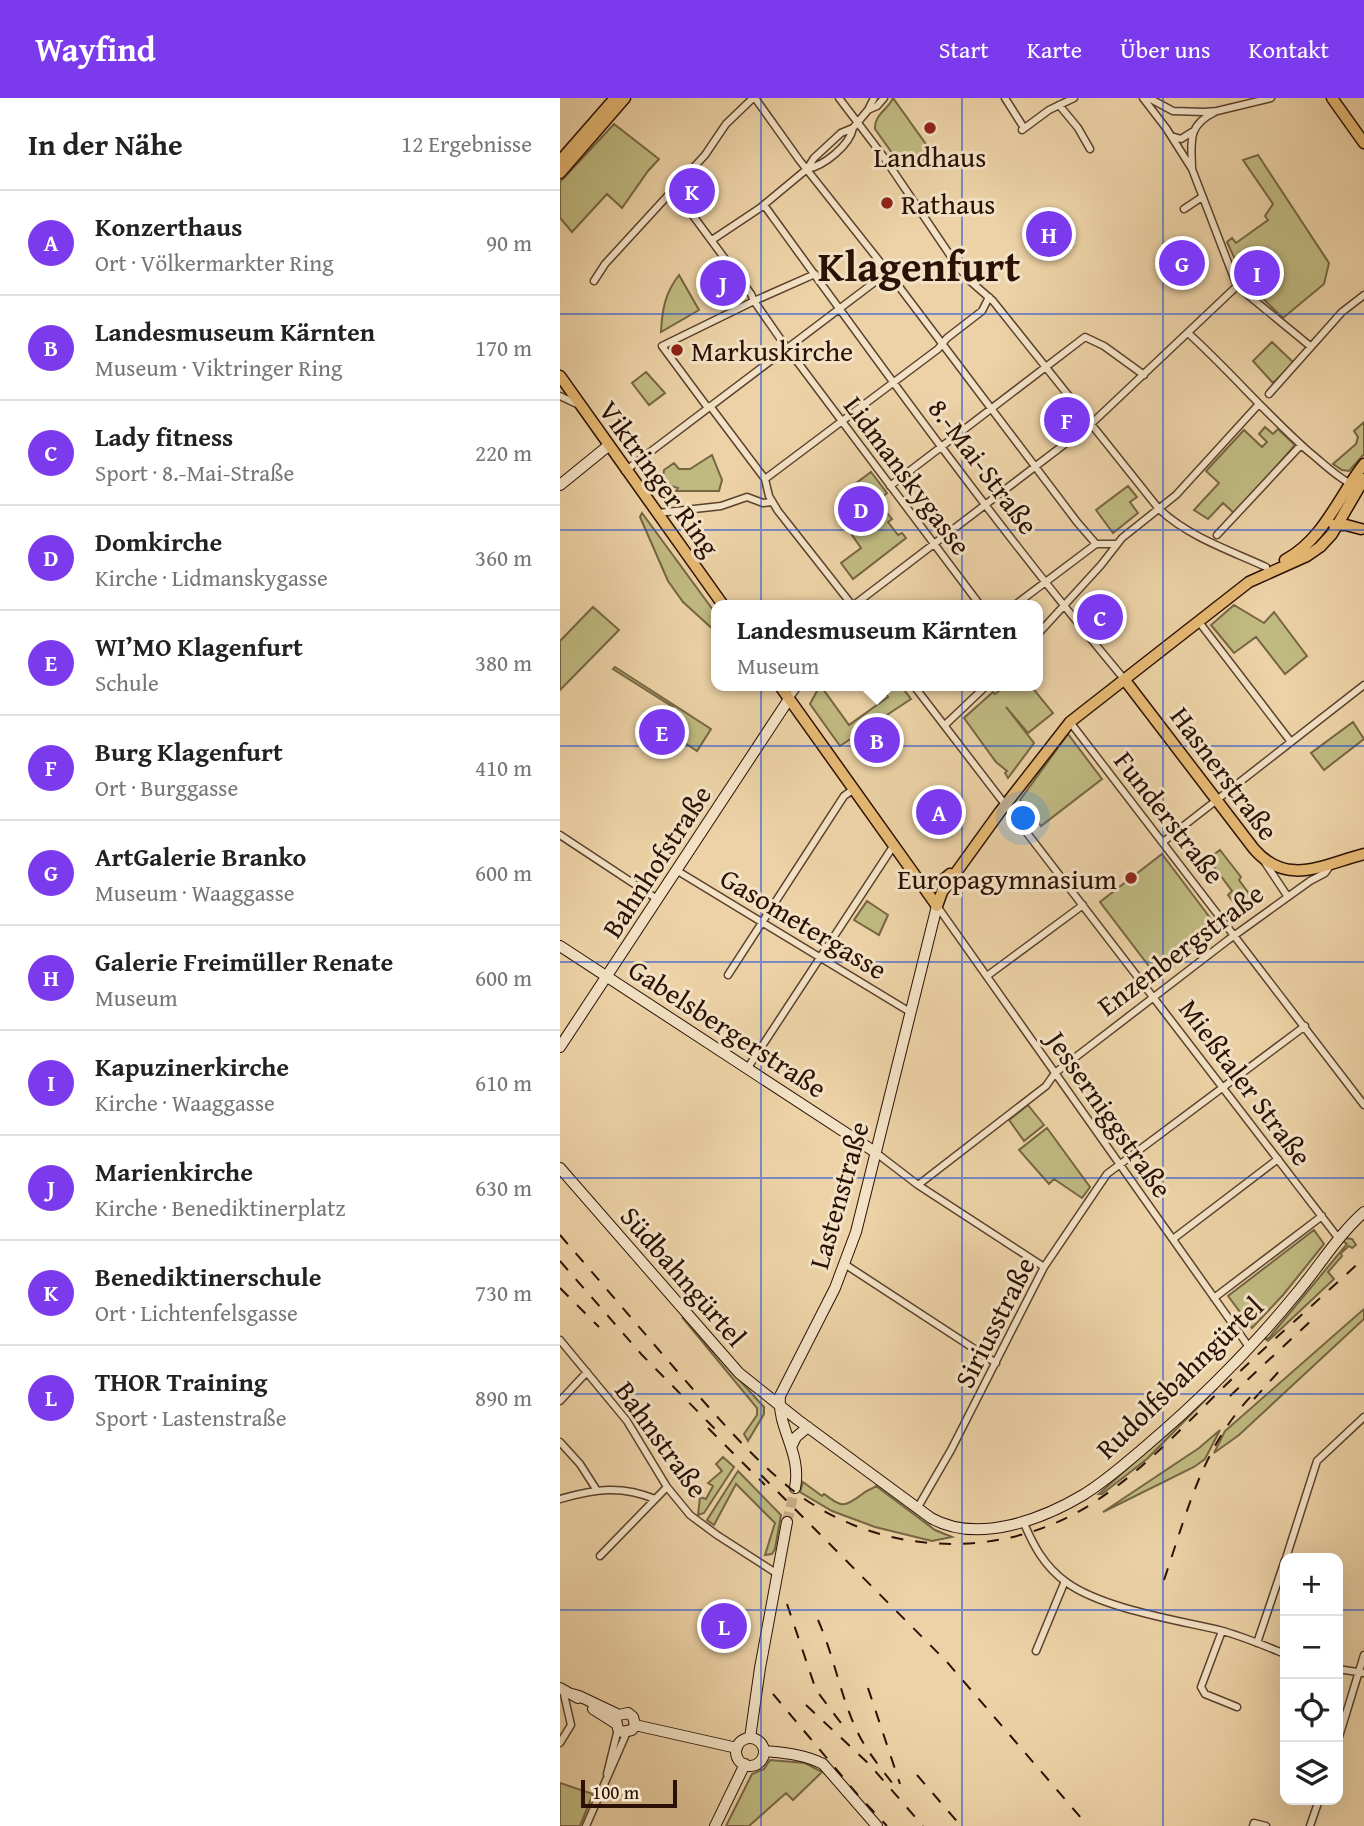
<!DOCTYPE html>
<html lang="de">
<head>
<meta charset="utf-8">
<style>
  :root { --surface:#fff; --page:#f2f2f2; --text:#222; --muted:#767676; --line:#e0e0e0; --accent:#7c3aed }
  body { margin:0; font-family:"Gentium Book Plus",serif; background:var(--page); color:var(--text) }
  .controls { position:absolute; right:21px; bottom:21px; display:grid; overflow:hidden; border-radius:14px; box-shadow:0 7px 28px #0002 }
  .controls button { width:63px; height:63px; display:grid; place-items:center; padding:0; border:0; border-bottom:2px solid var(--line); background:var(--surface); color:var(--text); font:35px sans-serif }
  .scale { position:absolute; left:21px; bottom:18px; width:96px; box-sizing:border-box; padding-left:7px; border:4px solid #2b1005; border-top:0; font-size:19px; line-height:24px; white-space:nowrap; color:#2b1005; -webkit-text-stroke:5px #f3e2c5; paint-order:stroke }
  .you { position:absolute; left:464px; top:721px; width:24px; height:24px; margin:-18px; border:5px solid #fff; border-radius:50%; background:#1a73e8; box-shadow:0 0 0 10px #1a73e833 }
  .badge { display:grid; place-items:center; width:46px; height:46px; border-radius:50%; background:var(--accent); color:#fff; font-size:23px; font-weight:700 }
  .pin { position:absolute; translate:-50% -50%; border:4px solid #fff; box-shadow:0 2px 7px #0006 }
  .popup { position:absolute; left:151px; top:502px; width:332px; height:91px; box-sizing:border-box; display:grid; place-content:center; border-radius:14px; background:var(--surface); filter:drop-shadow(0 2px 5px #0005); font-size:23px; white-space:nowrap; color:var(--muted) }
  .popup b { font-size:26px; color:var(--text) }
  .popup::after { content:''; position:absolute; left:50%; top:100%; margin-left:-14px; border:14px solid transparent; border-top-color:var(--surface) }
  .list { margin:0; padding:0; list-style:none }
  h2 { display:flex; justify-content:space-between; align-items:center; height:91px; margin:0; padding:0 28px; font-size:30px }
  h2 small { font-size:23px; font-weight:400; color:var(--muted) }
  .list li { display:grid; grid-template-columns:46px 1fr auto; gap:21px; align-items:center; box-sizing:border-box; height:105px; padding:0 28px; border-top:2px solid var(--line) }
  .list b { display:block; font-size:26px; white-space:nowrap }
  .list p { margin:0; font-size:23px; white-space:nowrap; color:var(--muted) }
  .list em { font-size:23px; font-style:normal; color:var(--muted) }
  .icon { flex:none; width:38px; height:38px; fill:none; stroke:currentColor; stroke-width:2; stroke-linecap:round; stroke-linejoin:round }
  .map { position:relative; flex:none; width:804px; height:1728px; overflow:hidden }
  header { display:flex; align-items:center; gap:42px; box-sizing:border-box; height:98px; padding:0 35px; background:var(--accent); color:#fff }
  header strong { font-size:33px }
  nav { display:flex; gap:38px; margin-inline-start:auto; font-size:24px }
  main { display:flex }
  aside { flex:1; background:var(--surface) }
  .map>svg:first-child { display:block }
  .green { fill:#c0ba81; stroke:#766543; stroke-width:2 }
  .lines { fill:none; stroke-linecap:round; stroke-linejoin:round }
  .secondary-tunnel { stroke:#c5ab86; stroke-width:10; stroke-dasharray:10 5; stroke-linecap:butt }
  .street-casing { stroke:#5b402d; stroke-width:9 }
  .secondary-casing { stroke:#2b1005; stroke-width:12 }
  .primary-casing { stroke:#2b1005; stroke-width:13 }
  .street { stroke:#f3e2c5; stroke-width:6 }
  .secondary { stroke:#f3e2c5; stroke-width:10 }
  .primary { stroke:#e6b973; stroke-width:10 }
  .rail { stroke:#2b1005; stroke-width:2; stroke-dasharray:12 12; stroke-linecap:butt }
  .grid { fill:none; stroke:#1d4ed8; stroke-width:2; stroke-opacity:0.55 }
  .poi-dot { fill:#8f2418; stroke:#f3e2c5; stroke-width:2.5 }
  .labels { text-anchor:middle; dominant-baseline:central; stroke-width:6; stroke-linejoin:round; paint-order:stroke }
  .poi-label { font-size:28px; fill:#2b1005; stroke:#f3e2c5; text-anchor:start }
  .street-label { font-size:28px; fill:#2b1005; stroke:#f3e2c5 }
  .town-label { font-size:42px; font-weight:bold; fill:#2b1005; stroke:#f3e2c5 }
</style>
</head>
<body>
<header>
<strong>Wayfind</strong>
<nav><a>Start</a><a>Karte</a><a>Über uns</a><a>Kontakt</a></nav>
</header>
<main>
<aside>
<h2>In der Nähe<small>12 Ergebnisse</small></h2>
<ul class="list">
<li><span class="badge">A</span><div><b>Konzerthaus</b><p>Ort · Völkermarkter Ring</p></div><em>90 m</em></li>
<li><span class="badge">B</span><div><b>Landesmuseum Kärnten</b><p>Museum · Viktringer Ring</p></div><em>170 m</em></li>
<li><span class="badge">C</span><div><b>Lady fitness</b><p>Sport · 8.-Mai-Straße</p></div><em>220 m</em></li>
<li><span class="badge">D</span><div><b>Domkirche</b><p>Kirche · Lidmanskygasse</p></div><em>360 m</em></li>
<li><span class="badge">E</span><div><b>WI’MO Klagenfurt</b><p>Schule</p></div><em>380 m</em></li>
<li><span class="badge">F</span><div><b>Burg Klagenfurt</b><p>Ort · Burggasse</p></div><em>410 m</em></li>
<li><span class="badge">G</span><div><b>ArtGalerie Branko</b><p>Museum · Waaggasse</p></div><em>600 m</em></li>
<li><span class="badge">H</span><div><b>Galerie Freimüller Renate</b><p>Museum</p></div><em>600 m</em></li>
<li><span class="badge">I</span><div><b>Kapuzinerkirche</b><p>Kirche · Waaggasse</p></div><em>610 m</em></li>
<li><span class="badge">J</span><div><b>Marienkirche</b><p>Kirche · Benediktinerplatz</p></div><em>630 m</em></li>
<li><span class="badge">K</span><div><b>Benediktinerschule</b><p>Ort · Lichtenfelsgasse</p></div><em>730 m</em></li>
<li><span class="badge">L</span><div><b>THOR Training</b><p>Sport · Lastenstraße</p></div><em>890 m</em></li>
</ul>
</aside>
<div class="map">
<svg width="804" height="1728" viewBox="0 0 804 1728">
  <rect width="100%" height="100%" fill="#ecd2a6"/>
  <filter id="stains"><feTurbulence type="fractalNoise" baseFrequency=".00286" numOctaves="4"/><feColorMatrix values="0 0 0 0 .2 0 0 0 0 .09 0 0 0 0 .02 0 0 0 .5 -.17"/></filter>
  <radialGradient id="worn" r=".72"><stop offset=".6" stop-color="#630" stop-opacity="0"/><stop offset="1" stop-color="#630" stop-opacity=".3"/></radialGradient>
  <path class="green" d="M333,0L373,56L346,71L342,69L315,31C314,16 329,11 333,0Z
    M54,26L99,61L88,73L62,110L47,96L12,134L0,120V84Z
    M698,57L769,165L764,186L723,220L685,183L667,144L672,140L676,145L708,122L705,118L713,106L683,62Z
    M119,177L139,212L101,234C102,212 105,195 119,177Z
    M712,244L734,265L713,285L693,263Z
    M86,274L105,295L89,307L72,285Z
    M804,324V356L789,373L782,372L773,366L796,346L798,339L794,333Z
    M705,329L713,336L718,331L735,347L675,416L663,405L648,421L634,412L659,385L646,373L684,332L702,349L707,344L699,336Z
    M152,357L162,382L159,393H116L118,390L108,387L103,380L104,372L114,365L119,371H130Z
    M311,374L327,395L312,407L295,386Z
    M568,388L577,399L570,404L578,415L553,435L536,412Z
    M324,411L332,421L328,424L338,437L342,435L346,440L293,481L281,465L301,450L292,437L303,429L311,433L316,432L319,426L315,420Z
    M82,415L156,516V534L123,504L108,483L80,419Z
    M674,507L704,525L714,514L747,558L725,576L696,539L674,555L651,527Z
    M33,509L59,532L0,592V543Z
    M55,569L151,631L137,653L101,629L113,609L53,571Z
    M256,588H266L263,591L289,627L328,599L320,588H341L351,601L280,648L250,606L258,591Z
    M446,588H471L493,615L468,635L446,609L474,645L448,680L445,675L447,673L436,664L404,620L433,594L435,596Z
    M793,624L804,641L764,672L751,655Z
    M508,636L542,681L481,728L460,702Z
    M660,752L681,779L679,782L696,805L682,815L668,797L672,793L648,761Z
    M602,756L660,833L598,880L540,804Z
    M307,803L328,817L319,837L294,822Z
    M468,1007L484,1027L464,1043L449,1022Z
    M487,1030L530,1089L522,1100L494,1081L489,1086L459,1052Z
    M754,1132L764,1146L723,1197L692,1230L668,1198Z
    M785,1140L792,1141L796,1147L792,1150L789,1148L781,1155L782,1158L768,1174L774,1181L708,1243L703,1239L708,1241L787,1146L783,1143Z
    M804,1211V1221L679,1337L654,1355L665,1333Z
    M122,1219L204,1309V1316L188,1343L184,1336L197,1317V1310Z
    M657,1290L587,1361L542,1396H539Z
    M660,1332L645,1361L634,1369L543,1414L639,1350Z
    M163,1359L174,1369L144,1415L138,1417L140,1399L146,1401L153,1388L148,1385L162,1373L156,1366Z
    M178,1373L221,1417L215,1451L212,1456L205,1457L215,1425L176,1386L154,1427L147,1422Z
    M243,1384L262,1398L264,1396C282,1409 283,1410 301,1397C306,1392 311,1392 316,1388L375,1432L392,1439L372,1443L315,1429L272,1413L240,1394Z
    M210,1662L245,1665L262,1674L233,1702L226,1695L189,1728H166L192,1676L204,1671Z
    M0,1685L33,1696L20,1728H0Z"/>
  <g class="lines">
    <path class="secondary-tunnel" d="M227,1424L235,1390"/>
    <defs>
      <path id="street" d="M195,0L240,63L328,174L517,424L536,446H556
        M279,0L323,58L396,166L409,182L433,203L599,411C629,439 669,452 706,469
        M445,0L464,30
        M583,0L606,30L632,71L677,188L750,248
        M589,0L613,13L644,14L657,13L711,0
        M499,7L518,30L530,51
        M308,12L317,8L324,0
        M462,32L489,12L514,0
        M611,38L621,41L632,34
        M632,69C631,42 628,27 655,14
        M247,71C264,68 290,47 293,30
        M114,92L191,196L194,203L224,246L420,507
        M204,107C320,267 437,429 564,581
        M624,111L642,99
        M152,142L200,110L247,71L254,60L281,35L293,30L308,12L314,0
        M34,183L45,166L145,57L166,26L193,0
        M628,235C670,273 706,316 748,353C762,364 775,378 791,386
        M709,296L782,214L804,197
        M0,298L17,306
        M150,308L205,381L209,398L218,413L292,507
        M148,310L102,248L194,203L255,176
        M65,373L328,174
        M205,381L378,251L387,240L422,213L429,199
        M330,388L525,239L544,248L584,277
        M98,415L161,408L187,399L203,405L212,404
        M657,437L741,347
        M294,507L531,326L677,188
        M455,507L536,446
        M639,524L731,644
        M478,536L541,467L562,440L616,397L699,306
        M354,588L779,1141
        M229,601L238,588
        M510,624L804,1007
        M385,627L426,588
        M0,737L97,801
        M603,744L804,587
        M704,763L728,799
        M116,772L350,914
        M377,808L689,1249
        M168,877L284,698L294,691
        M427,878L523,807
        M187,971L334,747
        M315,1054L358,1087L484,1169
        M358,1087L486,988L495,975L668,842L750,783L765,775L770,768
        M613,1141L718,1061
        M286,1167L436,1265
        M654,1200L762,1118
        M0,1242L67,1323L107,1389L130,1417L157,1437L216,1475
        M0,1303L27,1274
        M0,1344L20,1366L36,1391
        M0,1401C35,1391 61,1387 95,1401
        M358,1409L391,1352L484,1169L547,1076L745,928
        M463,1423C473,1447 484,1468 506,1484C541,1510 616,1522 659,1532C682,1538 703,1547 725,1556
        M40,1458L107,1389
        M726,1460L757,1363L804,1319
        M662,1533L641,1589L645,1596L677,1609
        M697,1545L725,1462
        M476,1553L505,1483
        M778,1571L804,1575
        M778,1642L804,1557
        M0,1645L11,1627L3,1592
        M47,1676L58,1631
        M26,1728L67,1634
        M693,1728L694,1725L706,1728
        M750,1728L759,1702"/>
      <path id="secondary" d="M0,387L48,348
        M0,848L315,1054
        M0,949L229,601
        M0,1070L179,1275L238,1322L371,1420C417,1446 481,1422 523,1397C546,1383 566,1365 586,1348C640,1302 691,1251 736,1196C759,1169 777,1138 804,1114
        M231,1349L236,1339L248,1329
        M235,1390C242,1354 217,1331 220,1298L275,1190L296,1134L377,808
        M0,1590L18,1600
        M12,1596L19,1598L59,1617L68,1615L73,1619L75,1627
        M33,1611L55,1625
        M56,1622L58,1631L62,1634L72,1632L75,1627
        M75,1627L177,1650
        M190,1640L200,1570L227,1424
        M176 1654a14 14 0 1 1 28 0a14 14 0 1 1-28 0Z
        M204,1653C224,1655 244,1656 263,1666L317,1728
        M155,1728L185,1666"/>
      <path id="primary" d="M772,0L804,45
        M0,63L55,0
        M0,75L65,0
        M0,278L163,507
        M774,427H786L801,431
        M725,462C764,441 778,399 804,366
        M564,581L694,751C727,789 762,767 804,756
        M220,588L377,808
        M361,784L379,785L390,776
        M377,808L382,794L439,715L510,624L689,484L747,458L760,449L772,436L804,381"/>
    </defs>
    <use href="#street" class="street-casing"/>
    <use href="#secondary" class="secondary-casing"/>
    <use href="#primary" class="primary-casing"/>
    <use href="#street" class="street"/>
    <use href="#secondary" class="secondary"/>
    <use href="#primary" class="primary"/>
    <path class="rail" d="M0,1137C39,1182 78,1228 117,1273C153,1314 189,1357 231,1391C317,1459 442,1464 533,1405C587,1370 629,1322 675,1278C717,1238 761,1200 804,1160
      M0,1163L82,1257L157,1333
      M0,1190L39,1229
      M670,1298L755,1219
      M694,1301L722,1270
      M148,1330L205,1387
      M201,1377L387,1564L528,1728
      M604,1482C628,1412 642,1347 697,1292
      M227,1506L256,1592L287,1633
      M258,1522C274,1558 280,1596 296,1631C305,1651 320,1669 333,1686
      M308,1590L340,1686
      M213,1596L297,1696L327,1728
      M246,1607L309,1666L363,1728
      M357,1677L401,1728"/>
  </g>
  <path class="grid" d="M201,0V1728M402,0V1728M603,0V1728M0,216H804M0,432H804M0,648H804M0,864H804M0,1080H804M0,1296H804M0,1512H725M778,1512H804"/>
  <g class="poi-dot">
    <circle cx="370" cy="30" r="7"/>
    <circle cx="327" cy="105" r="7"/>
    <circle cx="117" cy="252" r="7"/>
    <circle cx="571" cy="780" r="7"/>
  </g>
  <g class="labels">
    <g class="poi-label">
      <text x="370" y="58" text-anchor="middle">Landhaus</text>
      <text x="341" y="105">Rathaus</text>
      <text x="131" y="252">Markuskirche</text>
      <text x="557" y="780" text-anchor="end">Europagymnasium</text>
    </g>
    <g class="street-label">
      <text transform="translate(424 368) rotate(53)">8.-Mai-Straße</text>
      <text transform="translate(348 377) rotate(53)">Lidmanskygasse</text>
      <text transform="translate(100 380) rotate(54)">Viktringer Ring</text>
      <text transform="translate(665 675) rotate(53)">Hasnerstraße</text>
      <text transform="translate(610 719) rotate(52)">Funderstraße</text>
      <text transform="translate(96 763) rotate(-57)">Bahnhofstraße</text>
      <text transform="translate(244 825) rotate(31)">Gasometergasse</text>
      <text transform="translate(620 851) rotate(-37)">Enzenbergstraße</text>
      <text transform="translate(168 930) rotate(33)">Gabelsbergerstraße</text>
      <text transform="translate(686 984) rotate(53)">Mießtaler Straße</text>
      <text transform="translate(550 1016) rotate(55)">Jesserniggstraße</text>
      <text transform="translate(278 1097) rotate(-74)">Lastenstraße</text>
      <text transform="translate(124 1178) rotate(49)">Südbahngürtel</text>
      <text transform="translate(434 1224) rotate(-63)">Siriusstraße</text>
      <text transform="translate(619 1279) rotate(-44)">Rudolfsbahngürtel</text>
      <text transform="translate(102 1341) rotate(54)">Bahnstraße</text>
    </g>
    <g class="town-label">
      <text x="359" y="167">Klagenfurt</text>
    </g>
  </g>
  <rect width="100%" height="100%" filter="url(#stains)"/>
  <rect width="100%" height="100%" fill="url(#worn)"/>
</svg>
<div class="controls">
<button>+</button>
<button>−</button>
<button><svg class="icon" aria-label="locate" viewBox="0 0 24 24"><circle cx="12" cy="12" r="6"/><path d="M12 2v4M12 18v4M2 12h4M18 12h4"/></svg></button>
<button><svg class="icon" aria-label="layers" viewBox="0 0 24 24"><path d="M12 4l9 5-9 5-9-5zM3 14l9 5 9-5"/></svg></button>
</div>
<div class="scale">100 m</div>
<div class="you"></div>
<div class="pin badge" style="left:379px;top:714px">A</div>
<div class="pin badge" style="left:317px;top:642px">B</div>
<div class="popup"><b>Landesmuseum Kärnten</b>Museum</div>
<div class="pin badge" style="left:540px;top:519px">C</div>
<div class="pin badge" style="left:301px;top:411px">D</div>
<div class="pin badge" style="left:102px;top:634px">E</div>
<div class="pin badge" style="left:507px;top:322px">F</div>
<div class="pin badge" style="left:622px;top:165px">G</div>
<div class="pin badge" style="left:489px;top:136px">H</div>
<div class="pin badge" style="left:697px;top:175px">I</div>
<div class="pin badge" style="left:163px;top:185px">J</div>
<div class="pin badge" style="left:132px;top:93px">K</div>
<div class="pin badge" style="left:164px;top:1528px">L</div>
</div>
</main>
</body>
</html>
